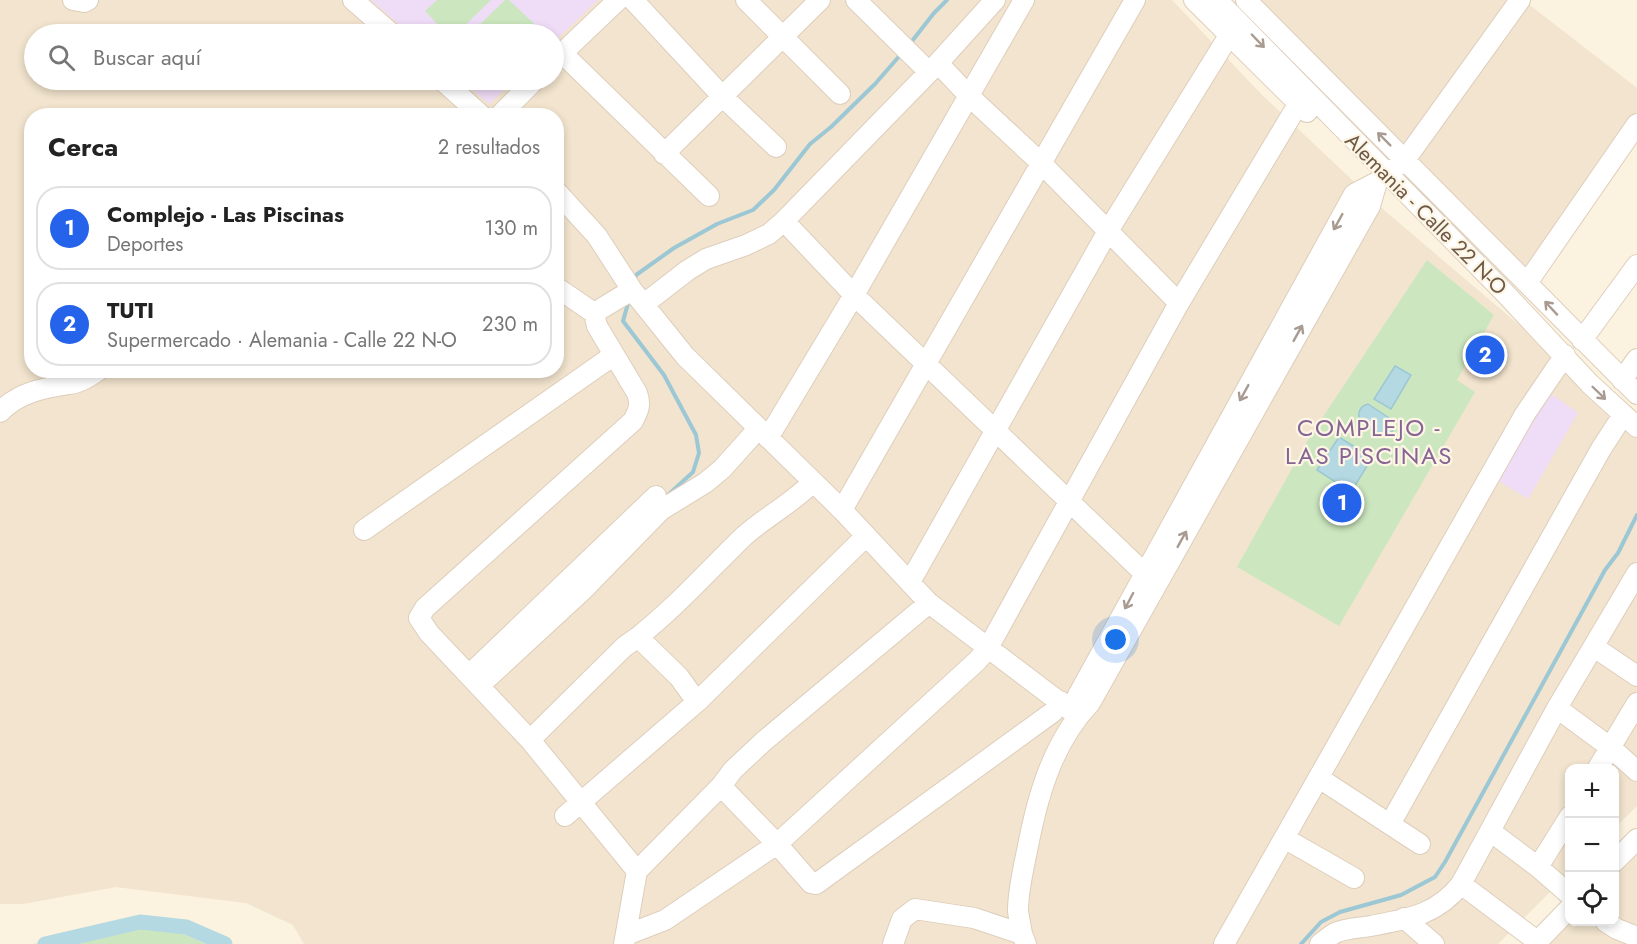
<!DOCTYPE html>
<html lang="es">
<head>
<meta charset="utf-8">
<style>
  :root { --surface:#fff; --page:#f2f2f2; --text:#222; --muted:#767676; --line:#e0e0e0; --accent:#2563eb }
  body { margin:0; font-family:Jost,sans-serif; background:var(--page); color:var(--text) }
  .controls { position:absolute; right:18px; bottom:18px; display:grid; overflow:hidden; border-radius:12px; box-shadow:0 3px 9px #0003 }
  .controls button { width:54px; height:54px; display:grid; place-items:center; padding:0; border:0; border-bottom:2px solid var(--line); background:var(--surface); color:var(--text); font:30px sans-serif }
  .you { position:absolute; left:1116px; top:640px; width:21px; height:21px; margin:-15px; border:4px solid #fff; border-radius:50%; background:#1a73e8; box-shadow:0 0 0 9px #1a73e833 }
  .badge { display:grid; place-items:center; width:39px; height:39px; border-radius:50%; background:var(--accent); color:#fff; font-size:20px; font-weight:700 }
  .pin { position:absolute; translate:-50% -50%; border:3px solid #fff; box-shadow:0 2px 6px #0006 }
  .list { margin:0; padding:0; list-style:none }
  h2 { display:flex; justify-content:space-between; align-items:center; height:78px; margin:0; padding:0 24px; font-size:26px }
  h2 small { font-size:20px; font-weight:400; color:var(--muted) }
  .list li { display:grid; grid-template-columns:39px 1fr auto; gap:18px; align-items:center; box-sizing:border-box; height:84px; margin:0 12px 12px; padding:0 12px; border:2px solid var(--line); border-radius:24px }
  .list b { display:block; font-size:22px; white-space:nowrap }
  .list p { margin:0; font-size:20px; white-space:nowrap; color:var(--muted) }
  .list em { font-size:20px; font-style:normal; color:var(--muted) }
  .icon { flex:none; width:33px; height:33px; fill:none; stroke:currentColor; stroke-width:2; stroke-linecap:round; stroke-linejoin:round }
  .map { position:relative; flex:none; width:1637px; height:944px; overflow:hidden }
  .search { position:absolute; background:var(--surface); box-shadow:0 3px 9px #0003; left:24px; top:24px; width:540px; height:66px; display:flex; align-items:center; gap:15px; box-sizing:border-box; padding:0 21px; border-radius:33px; color:var(--muted); font-size:22px }
  .panel { position:absolute; background:var(--surface); box-shadow:0 3px 9px #0003; left:24px; top:108px; width:540px; height:270px; border-radius:24px }
  .map>svg:first-child { display:block }
  .residential { fill:#f2e4ce; fill-rule:evenodd }
  .education { fill:#efdcf6 }
  .green { fill:#cce7bf }
  .water { fill:#b5d9e2; stroke:#9cc7d4; stroke-width:1.5 }
  .lines { fill:none; stroke-linecap:round; stroke-linejoin:round }
  .stream { stroke:#9cc7d4; stroke-width:4 }
  .canal { stroke:#b5d9e2; stroke-width:15 }
  .minor-casing { stroke:#decebc; stroke-width:22 }
  .minor { stroke:#fff; stroke-width:20 }
  .oneway { stroke:#a99b91 }
  .labels { text-anchor:middle; dominant-baseline:central; stroke-width:4.5; stroke-linejoin:round; paint-order:stroke }
  .street-label { font-size:21px; fill:#6f5948; stroke:#fef6e5 }
  .quarter-label { font-size:24px; letter-spacing:1.5px; fill:#866493; stroke:#fef6e5 }
</style>
</head>
<body>
<div class="map">
<svg width="1637" height="944" viewBox="0 0 1637 944">
  <rect width="100%" height="100%" fill="#fbf2df"/>
  <path class="residential" d="M0,0H1172L1262,95L1385,211L1637,425V806L1615,828L1614,768H1570L1569,873L1498,944H304L293,925L246,903L116,887L23,904H0ZM34,34H554V80H34ZM32,116H556V370H32Z
    M1245,0H1523L1637,88V124L1527,283Z
    M1637,850V944H1545L1570,922H1614L1615,873Z"/>
  <path class="education" d="M371,0H598L554,42V34H410Z
    M461,80H515L489,104Z
    M1546,390L1578,413L1528,499L1495,479Z"/>
  <path class="green" d="M437,0H491L456,34H447L425,11Z
    M505,0H509L545,34H470Z
    M1427,260L1494,315L1457,380L1475,392L1339,626L1237,567L1309,438Z
    M160,924L206,944H33Z"/>
  <path class="water" d="M1395,366L1411,375L1391,409L1374,399Z
    M1368,404L1392,420L1395,428L1388,436H1384L1360,420C1357,413 1360,406 1368,404Z
    M1339,437L1372,458L1351,492L1317,470Z"/>
  <g class="lines">
    <path class="stream" d="M909,45L934,13L947,0
      M634,282L636,275L674,248L717,224L753,210L774,190L810,144L831,127L875,84L902,53
      M629,300L623,321L664,375L696,435L699,453L693,472L668,495
      M1301,944L1321,922L1340,912L1401,895L1435,877L1445,862L1605,570L1618,553L1637,515"/>
    <path class="canal" d="M45,944L140,922L186,927L225,944"/>
    <defs>
      <path id="minor" d="M73,0L84,2L88,0
        M353,0L392,34
        M633,0L722,96L776,147
        M746,0L840,94
        M856,0L928,71
        M1194,0L1307,112
        M1217,0L1502,290L1590,384L1637,427
        M1246,0L1637,394
        M562,53L709,196
        M554,61L618,0
        M938,63L969,96L1041,163L1179,303
        M442,80L482,116
        M499,116L535,80
        M664,154L820,0
        M556,191L597,236L632,290L685,356L842,510L929,603L1078,716
        M784,221L854,295L1144,573
        M1527,283L1637,124
        M556,287L594,313
        M632,290L594,313L597,326L637,393C641,404 639,410 633,421L425,608L419,618L429,633L530,740L637,871
        M644,304L688,270L706,259L746,245L769,234L784,221L938,63L995,0
        M1582,340L1637,265
        M1622,380L1637,359
        M0,412C19,392 44,388 69,384C80,383 90,376 99,370
        M768,438L854,295L1024,0
        M842,510L1135,0
        M364,530L614,355
        M910,582L1108,231L1238,21
        M638,637C676,607 708,571 743,537C765,517 791,504 812,483
        M1594,647L1637,676
        M469,675L656,496
        M479,686L582,591L661,510L705,483L722,469L758,429
        M1557,708L1611,748L1637,771
        M1078,716L1077,697L1354,194L1377,182L1405,160L1520,0
        M530,740L624,647L638,637L679,677L697,702
        M1598,768L1637,703
        M1319,778L1420,844
        M721,786L777,844L811,883L816,884L1053,712L1060,701
        M565,816L697,702L866,536
        M1390,824L1601,449L1623,415
        M1490,831L1538,867L1570,895
        M1284,838L1354,878
        M1614,862L1637,839
        M1538,867L1570,816
        M1461,884L1537,941
        M1404,918L1434,944
        M1606,922L1617,929L1637,937
        M1022,934C1021,927 1019,919 1018,911C1018,891 1023,870 1027,851C1037,798 1052,743 1090,703L1370,206L1377,182
        M626,935L665,920L777,844L977,661L988,648L1179,303L1306,91
        M624,944L637,871L721,786L733,770L764,741L929,603
        M893,944L902,919L915,909L974,918L1022,934L1026,944
        M1224,944L1525,414L1565,355
        M1320,944C1325,940 1330,936 1335,933C1346,928 1359,928 1371,926C1408,919 1437,915 1461,884L1557,708L1637,573
        M1535,944L1570,908"/>
    </defs>
    <use href="#minor" class="minor-casing"/>
    <use href="#minor" class="minor"/>
  </g>
  <defs><path id="oneway-shaft" d="M-6 0H5M1.5-3L5.5 0L1.5 3" fill="none" stroke-width="1.6" stroke-linecap="round" stroke-linejoin="round" transform="scale(1.5)"/></defs>
  <g class="oneway">
    <use href="#oneway-shaft" transform="translate(1258 41) rotate(46)"/>
    <use href="#oneway-shaft" transform="translate(1384 139) rotate(-135)"/>
    <use href="#oneway-shaft" transform="translate(1338 222) rotate(119)"/>
    <use href="#oneway-shaft" transform="translate(1551 308) rotate(-133)"/>
    <use href="#oneway-shaft" transform="translate(1298 333) rotate(-61)"/>
    <use href="#oneway-shaft" transform="translate(1244 393) rotate(119)"/>
    <use href="#oneway-shaft" transform="translate(1599 393) rotate(44)"/>
    <use href="#oneway-shaft" transform="translate(1182 539) rotate(-61)"/>
    <use href="#oneway-shaft" transform="translate(1129 601) rotate(118)"/>
  </g>
  <g class="labels">
    <g class="street-label">
      <text transform="translate(1426 214) rotate(45)">Alemania - Calle 22 N-O</text>
    </g>
    <g class="quarter-label">
      <text x="1369" y="427">COMPLEJO -<tspan x="1369" dy="28">LAS PISCINAS</tspan></text>
    </g>
  </g>
</svg>
<div class="controls">
<button>+</button>
<button>−</button>
<button><svg class="icon" aria-label="locate" viewBox="0 0 24 24"><circle cx="12" cy="12" r="6"/><path d="M12 2v4M12 18v4M2 12h4M18 12h4"/></svg></button>
</div>
<div class="you"></div>
<div class="pin badge" style="left:1342px;top:503px">1</div>
<div class="pin badge" style="left:1485px;top:355px">2</div>
<div class="search"><svg class="icon" aria-label="search" viewBox="0 0 24 24"><circle cx="10" cy="10" r="6"/><path d="M15 15l6 6"/></svg>Buscar aquí</div>
<section class="panel">
<h2>Cerca<small>2 resultados</small></h2>
<ul class="list">
<li><span class="badge">1</span><div><b>Complejo - Las Piscinas</b><p>Deportes</p></div><em>130 m</em></li>
<li><span class="badge">2</span><div><b>TUTI</b><p>Supermercado · Alemania - Calle 22 N-O</p></div><em>230 m</em></li>
</ul>
</section>
</div>
</body>
</html>
